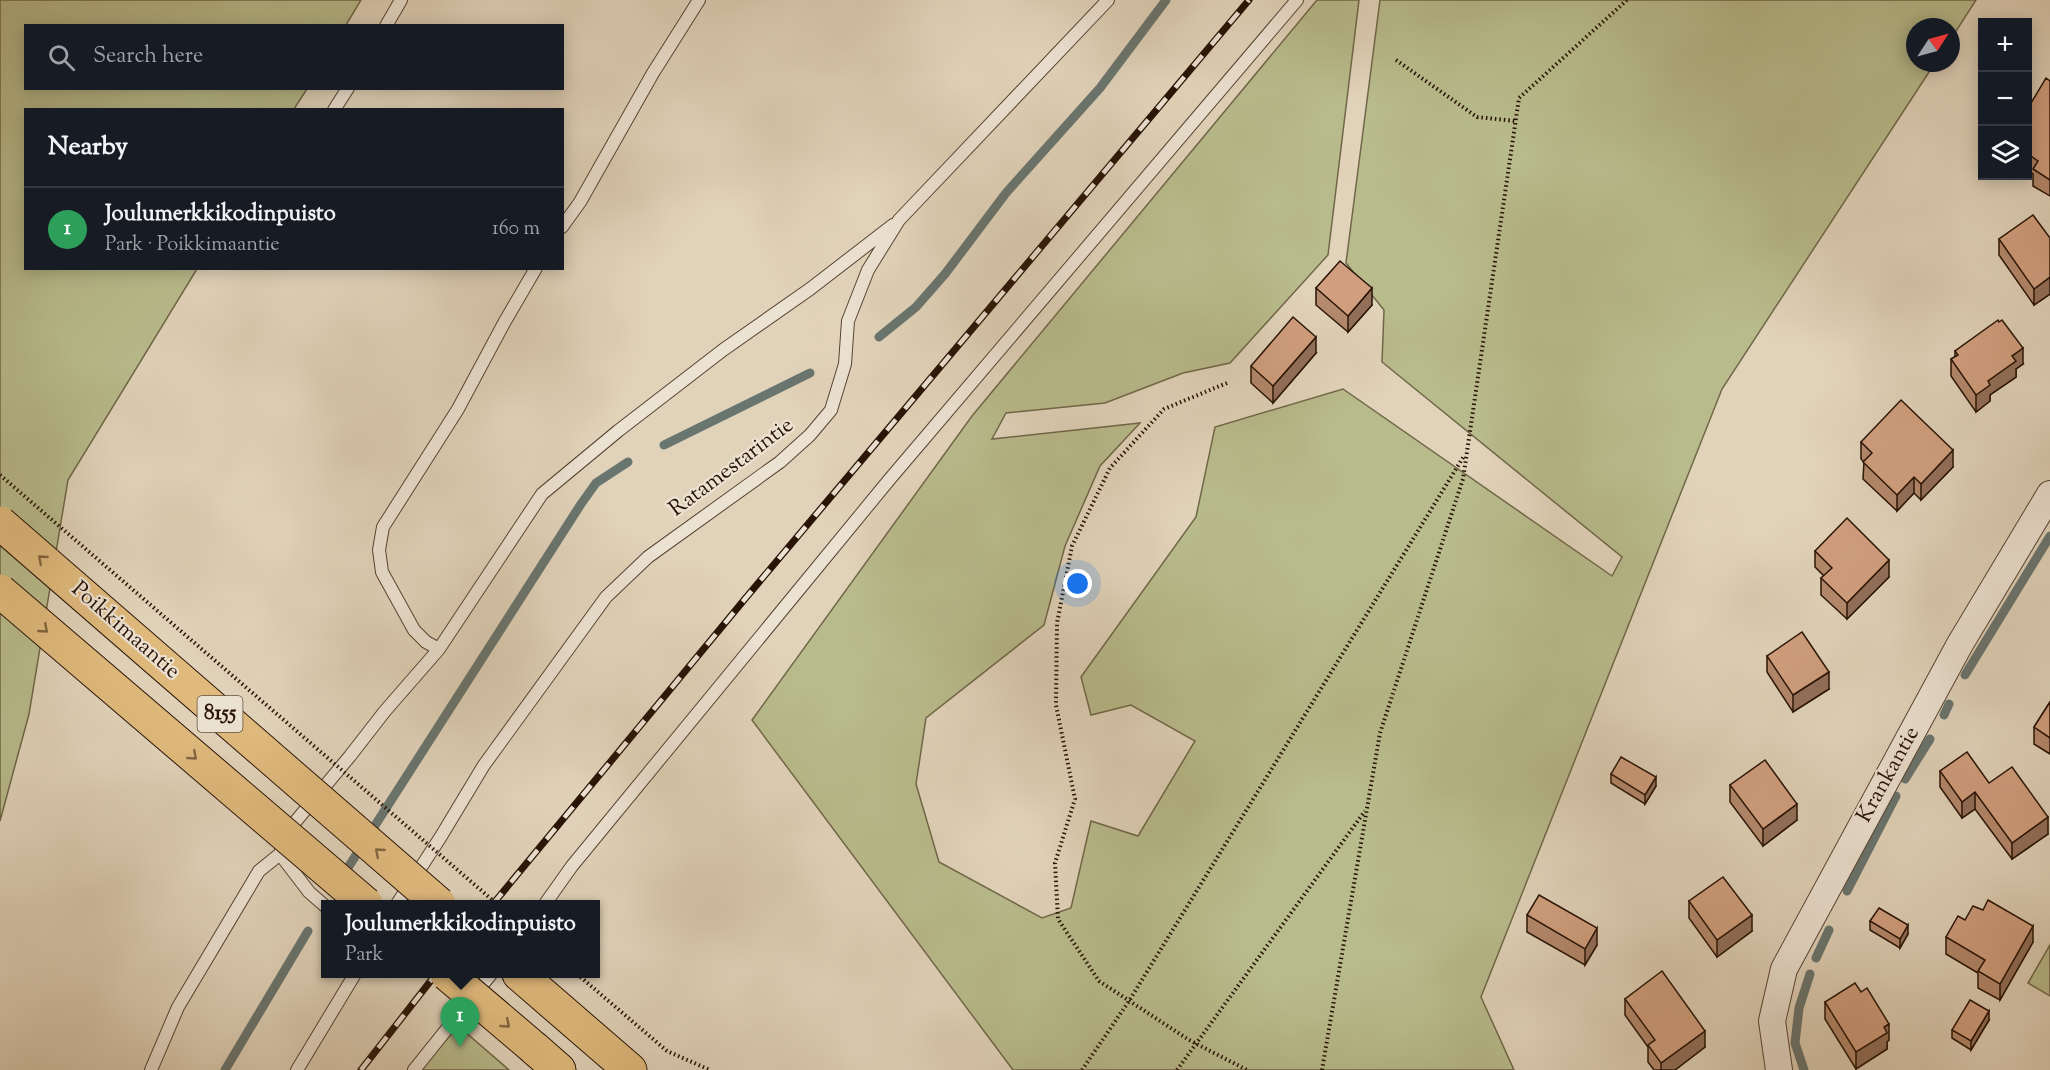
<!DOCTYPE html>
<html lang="en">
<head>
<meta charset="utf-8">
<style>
  :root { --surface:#171b24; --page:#242831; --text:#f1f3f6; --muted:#9ea1a6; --line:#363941; --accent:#ea580c }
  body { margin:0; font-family:"Sorts Mill Goudy",serif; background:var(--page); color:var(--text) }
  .controls { position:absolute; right:18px; top:18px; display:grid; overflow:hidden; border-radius:0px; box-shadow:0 3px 15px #0003 }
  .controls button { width:54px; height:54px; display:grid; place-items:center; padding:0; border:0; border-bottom:2px solid var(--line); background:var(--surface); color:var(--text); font:30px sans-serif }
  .compass { position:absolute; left:1906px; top:18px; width:54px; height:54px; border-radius:50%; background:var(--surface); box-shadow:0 3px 15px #0003; rotate:54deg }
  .you { position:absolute; left:1078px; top:584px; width:21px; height:21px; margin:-15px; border:4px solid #fff; border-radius:50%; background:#1a73e8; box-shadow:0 0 0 9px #1a73e833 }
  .badge { display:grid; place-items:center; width:39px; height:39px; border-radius:50%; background:var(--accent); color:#fff; font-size:20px; font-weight:700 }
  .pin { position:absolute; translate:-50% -50px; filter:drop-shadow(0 2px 3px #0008) }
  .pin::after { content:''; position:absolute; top:32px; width:21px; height:18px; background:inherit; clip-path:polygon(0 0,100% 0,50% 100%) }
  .popup { position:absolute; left:321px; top:900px; width:279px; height:78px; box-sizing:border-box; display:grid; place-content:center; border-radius:0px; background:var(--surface); filter:drop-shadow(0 2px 4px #0005); font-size:20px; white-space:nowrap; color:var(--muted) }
  .popup b { font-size:22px; color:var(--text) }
  .popup::after { content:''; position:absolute; left:50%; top:100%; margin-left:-12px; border:12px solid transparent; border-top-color:var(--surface) }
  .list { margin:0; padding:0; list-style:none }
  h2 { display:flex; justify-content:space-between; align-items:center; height:78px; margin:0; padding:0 24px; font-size:26px }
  h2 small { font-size:20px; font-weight:400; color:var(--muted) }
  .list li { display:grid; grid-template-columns:39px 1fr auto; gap:18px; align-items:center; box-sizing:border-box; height:84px; padding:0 24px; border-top:2px solid var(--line) }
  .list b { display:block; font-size:22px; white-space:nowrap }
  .list p { margin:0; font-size:20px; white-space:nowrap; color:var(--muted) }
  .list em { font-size:20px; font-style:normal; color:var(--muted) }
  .icon { flex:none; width:33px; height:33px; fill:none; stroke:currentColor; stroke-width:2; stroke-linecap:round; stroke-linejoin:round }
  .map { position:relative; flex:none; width:2050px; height:1070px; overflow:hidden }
  .search { position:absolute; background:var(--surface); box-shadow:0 3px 15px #0003; left:24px; top:24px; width:540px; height:66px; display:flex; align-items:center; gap:15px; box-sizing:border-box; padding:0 21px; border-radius:0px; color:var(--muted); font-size:22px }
  .panel { position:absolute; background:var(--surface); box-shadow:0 3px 15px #0003; left:24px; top:108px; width:540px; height:162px; border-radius:0px }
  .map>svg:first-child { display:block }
  .green { fill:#b8bb8c; stroke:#706748; stroke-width:1.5 }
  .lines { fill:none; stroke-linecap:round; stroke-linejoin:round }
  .stream { stroke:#69756f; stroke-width:9 }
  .lane-casing { stroke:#564332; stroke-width:14 }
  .street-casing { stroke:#564332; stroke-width:28 }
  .primary-casing { stroke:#281305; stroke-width:35 }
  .path { stroke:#281305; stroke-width:4; stroke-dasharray:1.5 3; stroke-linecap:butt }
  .lane { stroke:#ece2d2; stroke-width:12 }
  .street { stroke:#ece2d2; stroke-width:26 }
  .primary { stroke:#e0ba7d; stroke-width:33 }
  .rail-casing { stroke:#281305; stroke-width:7 }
  .rail { stroke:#ece2d2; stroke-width:4.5; stroke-dasharray:14; stroke-linecap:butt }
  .primary-bridge-casing { stroke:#281305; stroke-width:35; stroke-linecap:butt }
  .path-bridge { stroke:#281305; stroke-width:4; stroke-dasharray:1.5 3; stroke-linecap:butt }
  .primary-bridge { stroke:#e0ba7d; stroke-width:33 }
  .wall { fill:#b4896d; stroke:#281305; stroke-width:1.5 }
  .shaded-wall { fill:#926f59; stroke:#281305; stroke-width:1.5 }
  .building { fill:#d19f7f; stroke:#281305; stroke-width:1.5 }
  .oneway { stroke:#846641 }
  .labels { text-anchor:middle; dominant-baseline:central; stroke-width:4.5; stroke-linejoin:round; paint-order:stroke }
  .shield { fill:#ece2d2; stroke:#635142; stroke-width:1.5 }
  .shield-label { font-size:21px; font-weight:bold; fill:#281305 }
  .street-label { font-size:22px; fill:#281305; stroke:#ece2d2 }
</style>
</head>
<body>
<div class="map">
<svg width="2050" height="1070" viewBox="0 0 2050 1070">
  <rect width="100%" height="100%" fill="#e1d3ba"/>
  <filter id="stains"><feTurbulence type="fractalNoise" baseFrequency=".00333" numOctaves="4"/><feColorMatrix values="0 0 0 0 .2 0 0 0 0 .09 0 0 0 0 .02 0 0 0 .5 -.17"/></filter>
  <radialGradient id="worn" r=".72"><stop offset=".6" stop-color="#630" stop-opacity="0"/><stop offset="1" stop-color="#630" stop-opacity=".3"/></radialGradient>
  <path class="green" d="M0,0H361L346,25L26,26V88L307,89L294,109L26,110V268L197,269L68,480L29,714L0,821Z
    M1317,0H1359L1328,255L1230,363L1183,373L1105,403L1006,413L992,439L1140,423L1100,466L1065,546L1044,625L926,718L916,784L939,862L1042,918L1071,908L1091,821L1138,836L1195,741L1131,705L1091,715L1081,677L1196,517L1215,427L1343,389L1612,576L1622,557L1382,362L1384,310L1346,263L1380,0H1976L1951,39V27H1915V63H1935L1722,389L1481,997L1514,1070H1013L752,720L972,416Z
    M2050,945V996L2028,983Z
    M456,1024L509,1070H421Z"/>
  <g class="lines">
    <path class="stream" d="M879,337L916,307L945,274L1006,193L1100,88L1166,0
      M664,445L810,373
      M1965,675L2050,536
      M1944,715L1949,704
      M1905,779L1930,739
      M342,877L581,504L596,483L628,462
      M1847,891L1896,796
      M1816,958L1829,930
      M225,1070L308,931
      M1804,1070L1795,1043L1799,1008L1810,974"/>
    <defs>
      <path id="lane" d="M386,26L401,0
        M334,110L348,88
        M562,227L580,202L653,73L699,0
        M439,649L426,642L414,630L382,572L379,550L383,527L458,409L504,323L536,268
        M397,904L440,838L484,765L606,597L648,557L780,462L810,435L831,410L845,364L848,321L868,270L899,220L1108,0
        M545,904L572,866L889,480L1297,0
        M325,906L309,892L280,854L286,833L350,756L385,711L439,649L542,494L618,431L723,350L810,289L893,225
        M151,1070L178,1007L259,871L280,854
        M297,1070L355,974
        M414,1070L491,974"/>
      <path id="street" d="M1779,1070L1772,1021L1784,969L1960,644L2050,494"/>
      <path id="primary" d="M519,974L630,1070
        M534,1048L559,1070"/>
    </defs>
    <use href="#lane" class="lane-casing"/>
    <use href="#street" class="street-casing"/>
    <use href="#primary" class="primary-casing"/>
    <path class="path" d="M1396,60L1477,117L1515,121
      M1227,383L1164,409L1110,468L1072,546L1057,623L1056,705L1075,799L1055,863L1058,919L1099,981L1189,1040L1247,1070
      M577,974L667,1051L710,1070
      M1082,1070L1129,1001L1464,456
      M1177,1070L1365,811
      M1322,1070L1380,733L1463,479L1519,98L1627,0"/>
    <use href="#lane" class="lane"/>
    <use href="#street" class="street"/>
    <use href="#primary" class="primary"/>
    <defs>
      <path id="rail" d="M493,904L744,600L1249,0
        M361,1070L436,974"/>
    </defs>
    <use href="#rail" class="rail-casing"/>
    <use href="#rail" class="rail"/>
    <defs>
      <path id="primary-bridge" d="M0,523L439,904
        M0,591L366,904
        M447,974L534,1048"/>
    </defs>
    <use href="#primary-bridge" class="primary-bridge-casing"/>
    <path class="path-bridge" d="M0,475L497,904"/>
    <use href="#primary-bridge" class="primary-bridge"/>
  </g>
  <path class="wall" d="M2050,81V196L2033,186V174L2028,171V108Z
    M2050,238V294L2034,305L1999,255V239Z
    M1316,288L1372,305L1348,332L1316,305Z
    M1955,351L2023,364L2016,369V377L1990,395V401L1976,412L1951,376V359L1955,357Z
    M1316,353L1273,403L1251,383V366Z
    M1861,442L1953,467L1921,500L1914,493L1897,511L1863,479L1864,462L1861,459Z
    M1815,551L1889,577L1847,619L1821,595V578L1824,576L1815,567Z
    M1767,656L1829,689L1793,712L1767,672Z
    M2050,702V754L2034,744V727Z
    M1940,771L1989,783L2048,834L2012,859L1975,809L1962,818L1940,787Z
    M1611,774L1656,786L1645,804L1611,783Z
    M1730,785L1797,820L1763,846L1730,802Z
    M1689,901L1752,931L1717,957L1689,918Z
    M1527,915L1597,945L1585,965L1527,932Z
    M1965,920L2033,942L2000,1000L1978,988V973L1946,954V937Z
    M1870,921L1908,934L1900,948L1870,930Z
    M1625,999L1705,1047L1675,1070H1654L1648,1062V1047L1625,1015Z
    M1825,1002L1889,1040L1887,1042V1049L1856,1069L1825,1019Z
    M1989,1020L1971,1050L1952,1038V1030Z"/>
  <path class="shaded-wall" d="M2050,277V294L2034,305V289Z
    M1372,288V305L1348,332V316Z
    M1316,337V353L1273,403V386Z
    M2023,348V364L2016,369V377L1990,395V401L1976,412V395L1988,381L2012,356Z
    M1953,450V467L1921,500V484Z
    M1914,477V493L1897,511V495Z
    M1889,560V577L1847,619V603Z
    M1829,672V689L1793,712V695Z
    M1656,777V786L1645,804V795Z
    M1975,792V809L1962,818V802Z
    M1797,804V820L1763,846V829Z
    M2048,817V834L2012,859V843Z
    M1752,915V931L1717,957V940Z
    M1908,925V934L1900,948V939Z
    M2033,926V942L2000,1000V984Z
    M1597,928V945L1585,965V949Z
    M1989,1011V1020L1971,1050V1041Z
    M1889,1024V1040L1887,1042V1049L1856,1069V1052L1884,1027Z
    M1705,1031V1047L1675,1070H1661V1063Z"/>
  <path class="building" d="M2046,78L2050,81V180L2033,169L2038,161L2028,154V108Z
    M2033,215L2050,238V277L2034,289L1999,239Z
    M1340,261L1372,288L1348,316L1316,288Z
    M1293,317L1316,337L1273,386L1251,366Z
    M1998,320L1999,322L2002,320L2023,348L2012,356L2016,361L1988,381L1990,385L1976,395L1951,359L1958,355L1955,351Z
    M1901,400L1953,450L1921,484L1914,477L1897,495L1863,462L1872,453L1861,442Z
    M1847,518L1889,560L1847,603L1821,578L1832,568L1815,551Z
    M1802,632L1829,672L1793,695L1767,656Z
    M2050,702V738L2034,727Z
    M1967,752L1989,783L2012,767L2048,817L2012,843L1975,792L1962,802L1940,771Z
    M1621,757L1656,777L1645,795L1611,774Z
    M1765,760L1797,804L1763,829L1730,785Z
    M1723,877L1752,915L1717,940L1689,901Z
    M1539,895L1597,928L1585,949L1527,915Z
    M1988,900L2033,926L2000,984L1978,971L1985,960L1946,937L1958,916L1965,920L1973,906L1983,910Z
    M1879,908L1908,925L1900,939L1870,921Z
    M1662,971L1705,1031L1661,1063L1648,1045L1655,1040L1625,999Z
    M1855,983L1861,992L1867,988L1889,1024L1884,1027L1887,1033L1856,1052L1825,1002Z
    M1970,1000L1989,1011L1971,1041L1952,1030Z"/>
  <defs><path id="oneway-chevron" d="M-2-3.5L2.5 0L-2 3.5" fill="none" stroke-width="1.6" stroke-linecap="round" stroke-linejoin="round" transform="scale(1.5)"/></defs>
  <g class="oneway">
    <use href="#oneway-chevron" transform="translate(42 559) rotate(-139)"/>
    <use href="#oneway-chevron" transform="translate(44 629) rotate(41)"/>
    <use href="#oneway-chevron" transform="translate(193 756) rotate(41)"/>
    <use href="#oneway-chevron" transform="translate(379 852) rotate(-139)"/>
    <use href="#oneway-chevron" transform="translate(506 1024) rotate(41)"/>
  </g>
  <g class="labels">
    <rect class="shield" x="197.5" y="696" width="45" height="36" rx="4.5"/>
    <g class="shield-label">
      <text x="220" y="714">8155</text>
    </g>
    <g class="street-label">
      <text transform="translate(732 468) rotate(-37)">Ratamestarintie</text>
      <text transform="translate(125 631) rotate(41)">Poikkimaantie</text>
      <text transform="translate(1889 775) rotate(-61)">Krankantie</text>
    </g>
  </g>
  <rect width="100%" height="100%" filter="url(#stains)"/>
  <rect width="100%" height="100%" fill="url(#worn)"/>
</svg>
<div class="controls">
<button>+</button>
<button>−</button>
<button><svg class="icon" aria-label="layers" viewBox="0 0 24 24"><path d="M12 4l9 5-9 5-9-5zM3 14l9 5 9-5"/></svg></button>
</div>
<svg class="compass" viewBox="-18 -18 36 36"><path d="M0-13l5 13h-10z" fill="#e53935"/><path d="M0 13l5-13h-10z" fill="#9ea1a6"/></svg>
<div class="you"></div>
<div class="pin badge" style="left:460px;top:1047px;background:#2e9e5b">1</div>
<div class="popup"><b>Joulumerkkikodinpuisto</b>Park</div>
<div class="search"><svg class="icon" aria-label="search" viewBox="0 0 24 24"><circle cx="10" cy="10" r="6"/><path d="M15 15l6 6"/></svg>Search here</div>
<section class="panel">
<h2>Nearby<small></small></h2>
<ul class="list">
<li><span class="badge" style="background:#2e9e5b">1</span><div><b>Joulumerkkikodinpuisto</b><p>Park · Poikkimaantie</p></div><em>160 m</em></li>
</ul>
</section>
</div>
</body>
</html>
